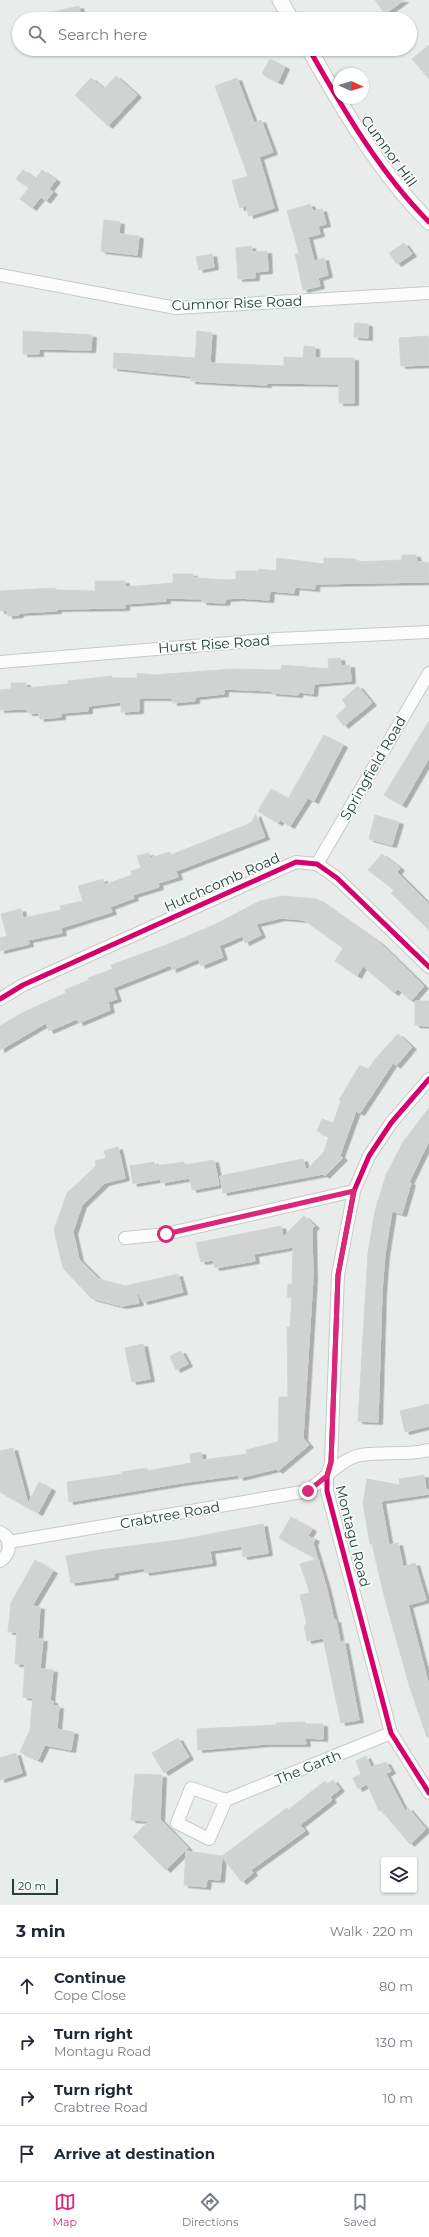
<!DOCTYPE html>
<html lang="en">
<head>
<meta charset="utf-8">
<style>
  :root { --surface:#fff; --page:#f6f6f7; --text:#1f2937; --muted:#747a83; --line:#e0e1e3; --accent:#db2777 }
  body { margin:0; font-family:Montserrat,sans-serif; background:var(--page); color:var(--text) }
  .controls { position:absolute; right:12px; bottom:12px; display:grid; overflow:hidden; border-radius:4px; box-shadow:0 1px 3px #0004 }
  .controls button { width:36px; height:36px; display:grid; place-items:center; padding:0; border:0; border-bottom:1px solid var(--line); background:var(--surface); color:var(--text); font:20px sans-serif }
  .compass { position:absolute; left:333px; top:68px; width:36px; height:36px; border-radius:50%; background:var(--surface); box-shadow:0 1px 3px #0004; rotate:93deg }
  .scale { position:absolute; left:12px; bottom:10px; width:46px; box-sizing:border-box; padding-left:4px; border:2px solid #24423a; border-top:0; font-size:11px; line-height:14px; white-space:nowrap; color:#24423a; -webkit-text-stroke:3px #f7fbf9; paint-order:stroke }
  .stop { position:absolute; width:12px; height:12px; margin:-9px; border:3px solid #db2777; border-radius:50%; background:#fff }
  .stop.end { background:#db2777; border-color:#fff; box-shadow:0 1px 4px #0008 }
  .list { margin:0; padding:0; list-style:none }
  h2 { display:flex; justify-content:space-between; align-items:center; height:52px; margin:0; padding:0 16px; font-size:17px }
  h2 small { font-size:13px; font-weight:400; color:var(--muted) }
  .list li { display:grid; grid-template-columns:26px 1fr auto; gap:12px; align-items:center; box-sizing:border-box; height:56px; padding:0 16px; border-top:1px solid var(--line) }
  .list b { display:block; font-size:15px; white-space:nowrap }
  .list p { margin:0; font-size:13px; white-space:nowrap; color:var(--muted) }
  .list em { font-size:13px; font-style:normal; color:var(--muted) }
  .icon { flex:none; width:22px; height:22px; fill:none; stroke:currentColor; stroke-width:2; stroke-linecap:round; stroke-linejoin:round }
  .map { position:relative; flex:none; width:429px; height:1905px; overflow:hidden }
  .search { position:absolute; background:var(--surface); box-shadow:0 1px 3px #0004; left:12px; right:12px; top:12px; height:44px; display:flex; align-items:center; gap:10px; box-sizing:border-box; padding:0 14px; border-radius:22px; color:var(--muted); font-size:15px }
  .sheet { height:276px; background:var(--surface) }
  nav { display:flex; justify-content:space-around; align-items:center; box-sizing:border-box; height:56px; border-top:1px solid var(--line); background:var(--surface); font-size:11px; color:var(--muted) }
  nav a { display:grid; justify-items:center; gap:2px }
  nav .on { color:var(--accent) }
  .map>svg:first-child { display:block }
  .building { fill:#cfd4d2; stroke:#d1d6d4; filter:url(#shadow) }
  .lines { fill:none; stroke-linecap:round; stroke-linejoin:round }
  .minor-casing { stroke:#c5cac8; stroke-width:14 }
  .tertiary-casing { stroke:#c5cac8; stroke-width:17 }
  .minor { stroke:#fcfcfc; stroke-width:12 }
  .tertiary { stroke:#fcfcfc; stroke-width:15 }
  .cycleway-casing { stroke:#f7fbf9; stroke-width:8 }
  .cycleway { stroke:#d6006c; stroke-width:5 }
  .route { stroke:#db2777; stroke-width:5 }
  .labels { text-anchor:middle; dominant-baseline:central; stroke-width:3.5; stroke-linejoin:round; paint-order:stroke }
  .street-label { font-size:14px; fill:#24423a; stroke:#f7fbf9 }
</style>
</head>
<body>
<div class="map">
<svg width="429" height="1905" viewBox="0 0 429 1905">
  <defs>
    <filter id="shadow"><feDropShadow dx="4.5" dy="2.5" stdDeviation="0" flood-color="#0004"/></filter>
  </defs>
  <rect width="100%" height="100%" fill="#e8edeb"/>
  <path class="building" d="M375,0H404L385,14Z
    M79,6L81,19H44V14Z
    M429,45V79L412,59Z
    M270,59L285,67L278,82L262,74Z
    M116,76L137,95L108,126L75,95L91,78L104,89Z
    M237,78L254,123L261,120L273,152L259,157L274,208L249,216L246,206L240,208L232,181L248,176L215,86Z
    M23,170L35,179L42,170L56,180L49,189L53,192L46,201L41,197L32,208L20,199L29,188L16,179Z
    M310,204L313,211L322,209L326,224L318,226L320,234L308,237L314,261L324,258L328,275L318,278L320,286L303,290L295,254L299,253L287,211Z
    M104,220L120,222L119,234L139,236L137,255L101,251Z
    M404,243L412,254L397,264L389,253Z
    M251,246L252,252L267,251L268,271L255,272V278L238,279L236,248Z
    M212,254L214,267L199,270L196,257Z
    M355,323L368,324V338L354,337Z
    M23,331L92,335L91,350L39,349V354H23Z
    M197,331L212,333L210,363L284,366V357L303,358L304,346L315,347V358H354V403H339V384L267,383V385L224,383L191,381V376L113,368L114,353L195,358Z
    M428,336L429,365L401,366L399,338Z
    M402,555H416L417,562H428L429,582L315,584V589L295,587L294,593L270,591L269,600L238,598L226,599L225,603L202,602V599L166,598V601L125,604V608L57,609V611L19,613V615L8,616L7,610L0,611V591L55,588L56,590L95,591V581H125V587L173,583V574H193V578L230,580L236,579V571H258L259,569L276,571L277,558L324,564V558L356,559V562L402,560Z
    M340,658L341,666L350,665L351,681L314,684L313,694L299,692L298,695L272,693V691L224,689V694L195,697V701L173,703L172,698H139V711L121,712V702L88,706V711L61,713V717L40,719L39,713H28L27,709L0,710V690L11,689V683H26V688L68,684V681L112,676V678H137V673L153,675L233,669L281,670L282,665L329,669L328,659Z
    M358,686L372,703L344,726L336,716L347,706L342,700Z
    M429,721V758L402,805L384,795Z
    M324,735L343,745L314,801L308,798L290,826L280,820L278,823L258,811L271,789L288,799Z
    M256,814L265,837L176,871L178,877L158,883L159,887L133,895L134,898L110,907L112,912L61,928L62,933L28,940L29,944L0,951V938L7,936L1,914L21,909L23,918L61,910L60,906L83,901L78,886L103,879L104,885L132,875L131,871L141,868L137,856L149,853L150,858L170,852L171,855L251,823Z
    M375,815L399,822L392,845L369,839Z
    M382,854L400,868L397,872L429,904V930L391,893L394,890L368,870Z
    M282,896L317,899L380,943L424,986L411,1001L398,989L394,993L363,966L357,976L335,961L343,948L304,920L281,918L256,924L261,935L245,943L242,936L219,946L223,957L201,966L198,959L172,970L171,965L113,988L117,999L108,1002L110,1010L79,1023L77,1019L49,1031L46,1023L0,1050V1026L22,1013L66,993L65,990L89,980L88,978L113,969L111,965L166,945L214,925L260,901Z
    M415,1001H429V1026L415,1025Z
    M398,1034L412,1047L396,1066L393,1063L360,1113L356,1111L340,1155L343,1158L325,1176L323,1174L223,1193L220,1176L303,1159L306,1170L324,1152L329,1136L317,1131L322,1119L333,1123L341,1101L339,1100L360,1065L368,1070L376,1058Z
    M429,1108V1141L409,1182L411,1183L402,1214L392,1211L385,1254L382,1291L378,1422L358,1421L368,1253L375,1211L386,1175L403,1142Z
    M118,1147L125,1178L105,1183L82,1205L73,1232L79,1259L99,1279L125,1286L178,1274L183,1292L143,1302L139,1294L137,1295L139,1303L122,1306L91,1298L63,1268L54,1230L67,1193L96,1166L95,1161L106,1158L104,1151Z
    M214,1160L219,1185L192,1190L190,1178L161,1183V1179L133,1184L130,1166L154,1162L155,1166L184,1162L185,1165Z
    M304,1216L315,1226L312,1229L313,1278L303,1438L309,1445L278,1471L276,1469L239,1478V1475L181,1483L69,1502L67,1482L123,1474L122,1472L147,1468V1471L191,1463L190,1454L201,1452L202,1460L247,1454L246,1450L278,1442L279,1397H288L287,1327H290L292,1297H287L288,1284L292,1285L293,1247L254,1254L255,1261L215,1268L213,1260L201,1262L196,1243L281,1226L283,1237Z
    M143,1344L150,1379L132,1382L125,1348Z
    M181,1351L188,1364L176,1370L170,1356Z
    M429,1404V1426L405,1432L400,1411Z
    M13,1448L28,1504L39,1482L51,1489L38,1513L0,1492V1451Z
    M424,1475L426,1490H429V1494L381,1501L389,1545L398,1543L403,1567L415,1563L426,1600L408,1605L429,1686V1737H427L410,1688L385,1599L372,1544H370L363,1503L367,1479L400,1485L399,1479Z
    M291,1517L312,1529L308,1536L315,1539L313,1543L326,1586L334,1620H336L340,1642L344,1641L359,1720L341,1723L323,1638L307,1641L304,1625H307L300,1595L310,1593L300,1564L317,1559L279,1538Z
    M263,1524L268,1553L243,1557L242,1546L210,1551L212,1563L145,1573L144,1568L114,1573V1577L71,1583L66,1556L99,1550L179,1540Z
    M35,1560L53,1571L32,1606L40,1607L38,1639H43L40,1669L53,1670L50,1701H53V1706H59L57,1729L74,1732L71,1750L45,1745L38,1760L20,1752L30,1730L33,1698L23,1697L25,1664H15L17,1632H8L11,1603Z
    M305,1722V1724H323V1739L305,1738L306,1744H266L198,1750L197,1729L276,1725V1723Z
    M178,1738L189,1757L164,1773L152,1753Z
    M16,1753L22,1773L0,1780V1758Z
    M366,1756L371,1767L386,1762L391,1771L386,1774L405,1811L408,1808L426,1829L410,1844L381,1810L379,1811L367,1784L358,1789L353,1778L361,1774L356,1761Z
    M135,1774L162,1775L160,1819L188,1848L166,1870L133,1837L149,1821L131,1820Z
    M333,1780L340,1789L330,1797L332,1800L300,1825L305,1831L251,1870L253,1873L242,1882L222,1857L220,1880L207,1879L206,1887L184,1885L186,1851L222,1856L287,1808L288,1810L325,1781L327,1784Z"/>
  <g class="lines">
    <defs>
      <path id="minor" d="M0,275L176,308L429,293
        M0,662L277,639L429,632
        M317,864L429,673
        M0,999L23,985L296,862L317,864L337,878L429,967
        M429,1079L391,1123L369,1156L354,1191L338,1275L331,1462L327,1476V1491L391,1733L429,1793
        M125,1238L166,1234L354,1191
        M0,1532L6,1536C11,1547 9,1555 0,1561
        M9,1542L308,1491C322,1480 344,1457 361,1455C384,1451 406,1456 429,1450
        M226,1800L209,1839L177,1823L191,1788L226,1800L391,1733"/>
      <path id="tertiary" d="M280,0L291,19
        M309,49C343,109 380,173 429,222"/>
    </defs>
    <use href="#minor" class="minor-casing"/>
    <use href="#tertiary" class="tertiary-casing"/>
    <use href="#minor" class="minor"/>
    <use href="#tertiary" class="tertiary"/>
    <defs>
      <path id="cycleway" d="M309,49C343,109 380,173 429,222
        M0,999L23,985L296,862L317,864L337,878L429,967
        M429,1079L391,1123L369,1156L354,1191L338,1275L331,1462L327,1476V1491L391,1733L429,1793"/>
    </defs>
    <use href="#cycleway" class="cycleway-casing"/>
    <use href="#cycleway" class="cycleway"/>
  </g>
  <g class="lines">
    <path class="route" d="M166,1234L354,1191L338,1275L331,1462L327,1476L308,1491"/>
  </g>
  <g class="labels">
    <g class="street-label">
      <text transform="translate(389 151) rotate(54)">Cumnor Hill</text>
      <text transform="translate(237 303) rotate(-2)">Cumnor Rise Road</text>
      <text transform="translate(214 644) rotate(-4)">Hurst Rise Road</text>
      <text transform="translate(373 768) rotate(-60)">Springfield Road</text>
      <text transform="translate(222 882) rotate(-24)">Hutchcomb Road</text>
      <text transform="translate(170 1515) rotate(-10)">Crabtree Road</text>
      <text transform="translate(353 1536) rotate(76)">Montagu Road</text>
      <text transform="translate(308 1767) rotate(-22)">The Garth</text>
    </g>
  </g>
</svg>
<div class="controls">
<button><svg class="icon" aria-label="layers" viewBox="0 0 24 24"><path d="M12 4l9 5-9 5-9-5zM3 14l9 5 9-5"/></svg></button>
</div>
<svg class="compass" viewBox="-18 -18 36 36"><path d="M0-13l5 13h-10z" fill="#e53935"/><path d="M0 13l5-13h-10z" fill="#747a83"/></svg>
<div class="scale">20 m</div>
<div class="stop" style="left:166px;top:1234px"></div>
<div class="stop end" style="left:308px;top:1491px"></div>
<div class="search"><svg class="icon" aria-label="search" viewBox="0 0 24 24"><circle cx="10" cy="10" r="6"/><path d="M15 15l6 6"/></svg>Search here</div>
</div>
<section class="sheet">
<h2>3 min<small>Walk · 220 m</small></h2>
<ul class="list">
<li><svg class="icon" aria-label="ahead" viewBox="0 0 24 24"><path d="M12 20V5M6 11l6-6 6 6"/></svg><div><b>Continue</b><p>Cope Close</p></div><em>80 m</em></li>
<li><svg class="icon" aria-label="right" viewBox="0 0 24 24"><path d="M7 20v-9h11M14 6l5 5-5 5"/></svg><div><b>Turn right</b><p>Montagu Road</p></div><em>130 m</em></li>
<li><svg class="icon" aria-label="right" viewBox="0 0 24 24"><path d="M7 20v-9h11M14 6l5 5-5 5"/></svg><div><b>Turn right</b><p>Crabtree Road</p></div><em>10 m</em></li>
<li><svg class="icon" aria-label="arrive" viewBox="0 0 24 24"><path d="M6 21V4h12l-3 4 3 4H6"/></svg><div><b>Arrive at destination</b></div></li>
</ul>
</section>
<nav>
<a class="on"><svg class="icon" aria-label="map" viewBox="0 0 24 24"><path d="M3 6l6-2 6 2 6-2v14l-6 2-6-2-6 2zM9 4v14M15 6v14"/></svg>Map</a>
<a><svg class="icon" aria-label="directions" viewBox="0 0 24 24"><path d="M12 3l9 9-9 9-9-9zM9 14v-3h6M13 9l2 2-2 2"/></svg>Directions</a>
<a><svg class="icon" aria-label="saved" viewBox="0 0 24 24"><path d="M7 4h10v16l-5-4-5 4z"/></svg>Saved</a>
</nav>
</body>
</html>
